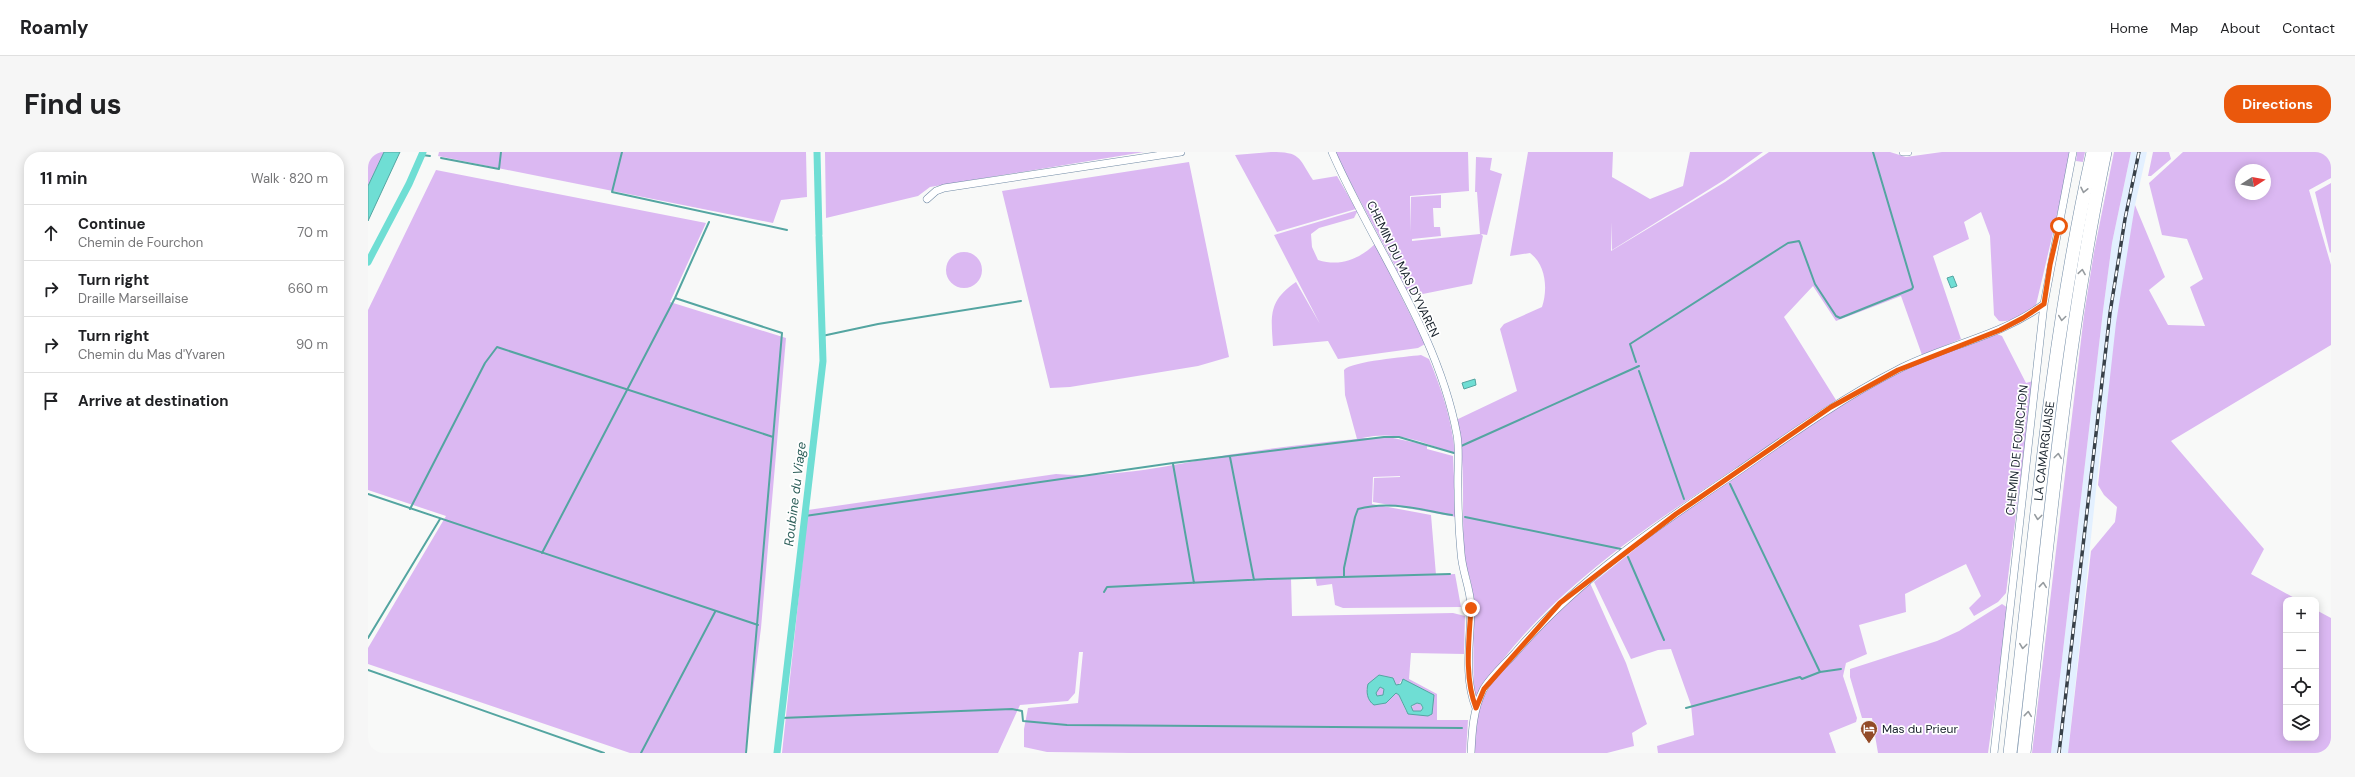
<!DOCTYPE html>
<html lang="en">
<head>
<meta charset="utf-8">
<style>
  :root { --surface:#fff; --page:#f6f6f6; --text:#202124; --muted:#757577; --line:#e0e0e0; --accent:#ea580c }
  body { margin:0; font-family:"DM Sans",sans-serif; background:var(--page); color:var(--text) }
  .controls { position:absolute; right:12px; bottom:12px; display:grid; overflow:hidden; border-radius:8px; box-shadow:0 2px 10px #0003 }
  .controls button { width:36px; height:36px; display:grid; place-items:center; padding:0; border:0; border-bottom:1px solid var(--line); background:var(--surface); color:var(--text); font:20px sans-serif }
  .compass { position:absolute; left:1867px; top:12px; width:36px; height:36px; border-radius:50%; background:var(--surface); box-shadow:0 2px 10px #0003; rotate:79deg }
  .stop { position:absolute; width:12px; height:12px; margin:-9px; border:3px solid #ea580c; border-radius:50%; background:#fff }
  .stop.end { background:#ea580c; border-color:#fff; box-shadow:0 1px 4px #0008 }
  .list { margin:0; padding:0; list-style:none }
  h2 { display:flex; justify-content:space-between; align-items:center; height:52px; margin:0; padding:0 16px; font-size:17px }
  h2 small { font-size:13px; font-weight:400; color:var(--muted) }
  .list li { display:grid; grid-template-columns:26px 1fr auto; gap:12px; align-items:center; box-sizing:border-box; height:56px; padding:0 16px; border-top:1px solid var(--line) }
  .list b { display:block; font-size:15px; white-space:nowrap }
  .list p { margin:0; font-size:13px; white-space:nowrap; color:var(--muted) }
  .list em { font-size:13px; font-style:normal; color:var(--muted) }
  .icon { flex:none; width:22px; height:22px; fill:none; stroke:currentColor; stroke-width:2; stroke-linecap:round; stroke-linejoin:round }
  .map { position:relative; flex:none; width:1963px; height:601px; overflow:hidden; border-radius:16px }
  header { display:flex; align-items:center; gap:24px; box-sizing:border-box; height:56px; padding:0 20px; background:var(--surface); border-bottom:1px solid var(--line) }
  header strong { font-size:19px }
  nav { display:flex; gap:22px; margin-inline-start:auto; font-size:14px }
  .intro { display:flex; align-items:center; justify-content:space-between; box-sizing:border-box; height:96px; padding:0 24px }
  h1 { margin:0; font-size:28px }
  .button { padding:10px 18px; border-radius:16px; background:var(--accent); color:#fff; font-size:14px; font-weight:700 }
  main { display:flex; gap:24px; padding:0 24px }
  aside { flex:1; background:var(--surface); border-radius:16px; box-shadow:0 2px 10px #0003 }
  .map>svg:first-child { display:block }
  .built { fill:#e3f0ff }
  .green { fill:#dbb8f2; fill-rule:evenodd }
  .water { fill:#6fded4; stroke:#54a5a1; fill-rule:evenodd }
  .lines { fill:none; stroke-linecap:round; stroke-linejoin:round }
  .stream { stroke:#54a5a1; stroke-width:2 }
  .canal { stroke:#6fded4; stroke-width:7 }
  .street-casing { stroke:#718aa5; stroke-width:8 }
  .highway-casing { stroke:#718aa5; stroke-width:14 }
  .street { stroke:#fff; stroke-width:7 }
  .highway { stroke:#fff; stroke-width:13 }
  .rail-casing { stroke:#384149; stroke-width:3.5 }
  .rail { stroke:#fff; stroke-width:2; stroke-dasharray:6; stroke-linecap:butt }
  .oneway { stroke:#969b9f }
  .route { stroke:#ea580c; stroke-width:5 }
  .labels { text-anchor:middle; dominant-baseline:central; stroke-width:3.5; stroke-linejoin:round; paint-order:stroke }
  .street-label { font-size:12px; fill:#16202a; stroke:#fff }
  .poi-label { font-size:12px; fill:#16202a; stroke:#fff; text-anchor:start }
  .water-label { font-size:13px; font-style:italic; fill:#2f605b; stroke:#fff }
</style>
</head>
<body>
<header>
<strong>Roamly</strong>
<nav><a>Home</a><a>Map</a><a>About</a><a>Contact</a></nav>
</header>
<div class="intro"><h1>Find us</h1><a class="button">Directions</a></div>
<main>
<aside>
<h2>11 min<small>Walk · 820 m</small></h2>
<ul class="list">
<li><svg class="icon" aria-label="ahead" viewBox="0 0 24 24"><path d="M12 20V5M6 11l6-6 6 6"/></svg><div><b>Continue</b><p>Chemin de Fourchon</p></div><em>70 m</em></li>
<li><svg class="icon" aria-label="right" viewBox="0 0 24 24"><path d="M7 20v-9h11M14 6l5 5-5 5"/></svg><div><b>Turn right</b><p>Draille Marseillaise</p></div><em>660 m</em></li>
<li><svg class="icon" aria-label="right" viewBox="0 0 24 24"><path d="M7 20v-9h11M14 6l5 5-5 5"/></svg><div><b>Turn right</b><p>Chemin du Mas d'Yvaren</p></div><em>90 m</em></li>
<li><svg class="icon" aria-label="arrive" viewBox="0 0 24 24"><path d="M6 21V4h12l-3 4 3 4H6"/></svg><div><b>Arrive at destination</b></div></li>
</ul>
</aside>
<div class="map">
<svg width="1963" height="601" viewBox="0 0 1963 601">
  <rect width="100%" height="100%" fill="#f8f9f8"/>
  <path class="built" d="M1763,0H1779L1767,53L1732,301L1700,601H1683L1735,159L1744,91Z"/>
  <path class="green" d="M0,0H16L0,34Z
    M71,0H438L439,45L413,48L405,71L70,4Z
    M457,0H776L562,35L550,44L458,66Z
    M903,0C933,0 930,5 945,28L969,24L988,57L909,80L867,3Z
    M966,0H1100L1101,39L1042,44L1043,80V45L1073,43V56H1065L1066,75H1072L1073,84L1044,87V89L1112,82L1109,40H1107L1108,5L1124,6L1122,18L1134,22L1119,83L1113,82L1115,84L1104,132L1040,145L1026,112Z
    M1160,0H1245L1244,25L1282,47L1315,34L1322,0H1395L1356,28L1244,98L1243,70V99L1357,30L1401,0H1522L1538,5L1574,0H1701L1700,17L1668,153C1658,161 1645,171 1631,169L1626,163L1622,84L1613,60L1596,70L1601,87L1565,104L1593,187L1554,203L1533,144L1468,169L1445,134L1416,165L1468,248C1424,277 1380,308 1335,338C1250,394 1165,456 1109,544L1106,542C1105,508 1106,474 1104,439C1103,425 1096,412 1096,398C1093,353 1099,313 1088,268L1149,239L1132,177L1136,172L1174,155C1180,137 1178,113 1162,101L1142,104Z
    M1709,0H1717L1715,10L1708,9Z
    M1746,0H1763L1744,91L1735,159L1683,601H1664L1716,163L1726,100Z
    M1785,0H1801L1803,7L1783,24H1780Z
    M1815,0H1963V26L1941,38L1963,113V193L1803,289L1896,397L1883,422L1930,448H1918V586H1948V458L1963,466V601H1700L1723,399L1747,370L1749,355L1736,343L1730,333L1748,171L1767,53L1797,125L1781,138L1800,173L1837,174L1822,135L1835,127L1819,87L1794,83L1781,31ZM1873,18H1897V42H1873Z
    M821,10L861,205L830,214L702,235L682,236L634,39Z
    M68,18L338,71L302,150L418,186L393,476L377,601H262L0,512V496L78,364L0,338V158Z
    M1963,31V100L1962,101L1947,40Z
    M990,58L986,66L951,76L943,82L944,95L950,108C973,115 991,107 1007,92L1057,192L1050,196L970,207L960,189L905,194C903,164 900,149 928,130L952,172L906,83Z
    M578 118a18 18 0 1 1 36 0a18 18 0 1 1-36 0Z
    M1629,182L1634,184L1658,231L1665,229L1638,441L1630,450L1606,464L1601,456L1613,444L1598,412L1537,442L1538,460L1491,473L1499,502L1478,511L1475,524L1489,566L1488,570L1461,581L1468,601H1290L1289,594L1326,583L1323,553L1303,497L1290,498L1263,507L1226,430L1318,356L1367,326L1421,286L1515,228L1556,208Z
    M1053,203L1061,207C1074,238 1084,268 1087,302C1054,290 1030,278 994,286H1025L1059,293V305V297L1085,304L1088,365L1005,350L1006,326L1032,325V314V324L1005,325L1004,352L1063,363L1068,423L1087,422L1093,455L975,456L967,453L964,432L949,434L947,425L923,426L924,464L1085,461L1097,464L1096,502L1043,501L1041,527L1069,542V568H1100L1098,601H763L679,600L656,595V577L660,556L710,551L715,500H711L707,541L700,549L652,553L630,601H414L440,358L688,322C743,327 805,313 859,303C902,296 946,291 989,287L977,243L976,218C984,209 1038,205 1053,203ZM1034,528L1064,562L1038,559L1031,543L1028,540L1018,551L998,537L1026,532L1030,533Z
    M1222,431L1258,511L1279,572L1264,581L1266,594L1239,601H1105C1106,589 1105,576 1108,564C1118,522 1189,458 1222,431Z
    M1634,452L1640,456L1620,601H1510L1504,566H1494L1482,525V517L1569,489L1591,479Z
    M1007.5 540a4.5 4.5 0 1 1 9 0a4.5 4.5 0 1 1-9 0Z
    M1044 556a5 5 0 1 1 10 0a5 5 0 1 1-10 0Z"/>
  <path class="water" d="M16,0H32L0,69V34Z
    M1585,124L1589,134L1583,136L1579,126Z
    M1107,227L1108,233L1096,237L1094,231Z
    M1011,523L1025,526L1028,533L1033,532L1035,527L1066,543L1064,562L1060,564L1040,562L1031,543L1028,541L1018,551L1006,553C999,548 998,540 1000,532ZM1012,535L1016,537L1015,543L1009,544L1008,541ZM1049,551L1053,552L1055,556L1053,559H1045L1043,554Z"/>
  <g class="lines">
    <path class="stream" d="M254,0L244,40L419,78
      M54,3L62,4
      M73,6L131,17L133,0
      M307,146L414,181L378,601
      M454,184L510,172L653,149
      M1268,210L1262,192L1420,91L1431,89L1432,91L1447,132L1468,164L1472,166L1544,137L1545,135L1505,0
      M1271,219L1316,347
      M1091,295L1271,214
      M862,305L886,428
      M805,312L826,431
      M1362,332L1452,520
      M0,342L390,473
      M42,357L117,211L129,195L405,285
      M437,364L805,311L1016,285H1031L1086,301
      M1097,365L1253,397
      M174,401L307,146L341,70
      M1260,405L1296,488
      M976,425V416L987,365L990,357C1022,348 1053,358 1084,363
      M736,440L739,435L900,427L1082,422
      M0,486L72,367
      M0,518L236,601
      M1318,556L1432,525L1434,527L1452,520L1473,517
      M413,566L644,557L654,559L655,569L699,573L1094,576
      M273,601L347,460"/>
    <path class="canal" d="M449,0L451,82
      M0,110L41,32L55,0
      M409,601L455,209L451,85"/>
    <defs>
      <path id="street" d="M964,0C1005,94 1070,180 1089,283C1092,301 1089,320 1090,338C1090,359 1091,380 1093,401C1094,419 1102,435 1103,454C1103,487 1095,524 1108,556
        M1535,0H1540
        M559,47L568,39L576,36L813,0
        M1103,601C1104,580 1105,558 1115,538C1122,525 1137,512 1147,501C1209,428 1290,373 1369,320C1421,284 1472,247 1529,218C1577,193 1632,185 1676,152
        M1626,601L1676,152L1705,0"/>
      <g id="highway">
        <path id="s1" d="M1642,601C1666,401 1681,197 1725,0"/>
        <path d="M1656,601C1679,400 1696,198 1737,0"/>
      </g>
    </defs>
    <use href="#street" class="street-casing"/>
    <use href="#highway" class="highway-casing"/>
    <use href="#street" class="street"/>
    <use href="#highway" class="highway"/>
    <defs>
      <path id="rail" d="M1691,601L1742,161L1757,67L1771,0"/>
    </defs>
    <use href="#rail" class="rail-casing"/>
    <use href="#rail" class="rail"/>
  </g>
  <defs><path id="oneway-chevron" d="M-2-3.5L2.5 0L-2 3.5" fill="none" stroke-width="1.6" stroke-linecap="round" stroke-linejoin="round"/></defs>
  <g class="oneway">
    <use href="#oneway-chevron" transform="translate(1716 38) rotate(102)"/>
    <use href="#oneway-chevron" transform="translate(1714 120) rotate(-81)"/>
    <use href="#oneway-chevron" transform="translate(1694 166) rotate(98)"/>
    <use href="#oneway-chevron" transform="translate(1690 304) rotate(-83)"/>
    <use href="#oneway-chevron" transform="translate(1670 365) rotate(97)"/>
    <use href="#oneway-chevron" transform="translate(1675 433) rotate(-84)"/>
    <use href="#oneway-chevron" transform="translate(1655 494) rotate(97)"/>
    <use href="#oneway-chevron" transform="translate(1660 562) rotate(-84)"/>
  </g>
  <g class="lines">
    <path class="route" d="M1103,456C1101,488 1096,525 1108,556L1116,537L1192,451L1308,362L1463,255L1530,218L1632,178L1655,166L1676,152L1682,113L1691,74"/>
  </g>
  <defs>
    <symbol id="hotel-pin" viewBox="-11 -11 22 30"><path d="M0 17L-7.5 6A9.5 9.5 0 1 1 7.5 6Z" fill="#924b28" stroke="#fff"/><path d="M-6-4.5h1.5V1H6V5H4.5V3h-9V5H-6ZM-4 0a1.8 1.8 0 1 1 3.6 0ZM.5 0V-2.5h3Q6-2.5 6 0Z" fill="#fff"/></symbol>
  </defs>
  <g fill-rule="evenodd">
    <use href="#hotel-pin" x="1491" y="567" width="20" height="27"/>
  </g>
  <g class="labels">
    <g class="street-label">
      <text transform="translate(1035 117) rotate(64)">CHEMIN DU MAS D'YVAREN</text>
      <text transform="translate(1649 298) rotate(-84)">CHEMIN DE FOURCHON</text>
      <text stroke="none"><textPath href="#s1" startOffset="304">LA CAMARGUAISE</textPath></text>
    </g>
    <g class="poi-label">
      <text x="1514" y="577">Mas du Prieur</text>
    </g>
    <g class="water-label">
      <text transform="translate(427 342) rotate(-83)">Roubine du Viage</text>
    </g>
  </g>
</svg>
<div class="controls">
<button>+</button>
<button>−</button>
<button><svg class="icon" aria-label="locate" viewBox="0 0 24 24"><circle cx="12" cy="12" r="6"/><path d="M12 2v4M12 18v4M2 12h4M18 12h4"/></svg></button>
<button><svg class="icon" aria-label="layers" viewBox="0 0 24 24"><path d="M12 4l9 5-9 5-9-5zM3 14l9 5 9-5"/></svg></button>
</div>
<svg class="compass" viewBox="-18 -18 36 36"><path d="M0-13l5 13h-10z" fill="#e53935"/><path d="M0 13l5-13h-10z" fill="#757577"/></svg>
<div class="stop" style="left:1691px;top:74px"></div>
<div class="stop end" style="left:1103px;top:456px"></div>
</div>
</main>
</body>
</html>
